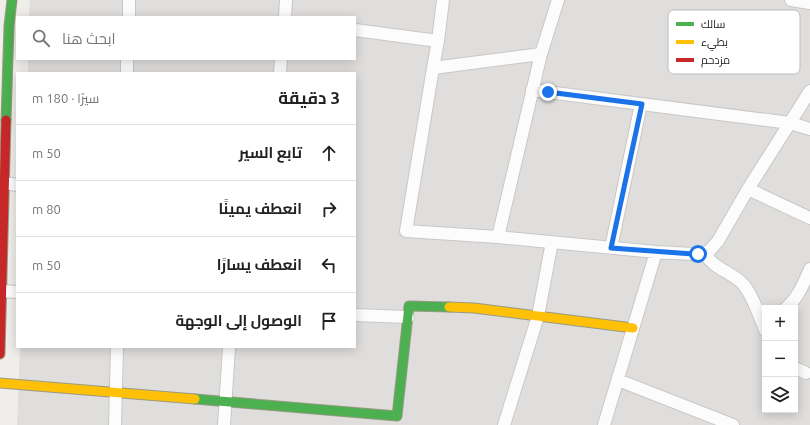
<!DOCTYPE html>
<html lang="ar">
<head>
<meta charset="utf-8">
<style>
  :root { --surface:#fff; --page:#f6f6f6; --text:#222; --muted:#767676; --line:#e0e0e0 }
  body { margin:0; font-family:Ubuntu,Cairo,sans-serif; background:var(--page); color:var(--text); direction:rtl }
  .controls { position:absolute; right:12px; bottom:12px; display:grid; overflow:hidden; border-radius:0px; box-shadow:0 2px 10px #0003 }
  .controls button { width:36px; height:36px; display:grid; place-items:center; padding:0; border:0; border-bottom:1px solid var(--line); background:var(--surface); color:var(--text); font:20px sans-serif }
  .stop { position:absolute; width:12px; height:12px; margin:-9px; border:3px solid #1a73e8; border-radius:50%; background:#fff }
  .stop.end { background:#1a73e8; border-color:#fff; box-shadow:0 1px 4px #0008 }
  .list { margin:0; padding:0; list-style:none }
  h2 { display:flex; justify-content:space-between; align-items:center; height:52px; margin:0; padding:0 16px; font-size:17px }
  h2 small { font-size:13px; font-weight:400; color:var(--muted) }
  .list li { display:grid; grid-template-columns:26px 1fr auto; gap:12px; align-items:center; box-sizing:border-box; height:56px; padding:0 16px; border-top:1px solid var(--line) }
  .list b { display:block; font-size:15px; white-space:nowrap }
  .list em { font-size:13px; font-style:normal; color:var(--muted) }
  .icon { flex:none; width:22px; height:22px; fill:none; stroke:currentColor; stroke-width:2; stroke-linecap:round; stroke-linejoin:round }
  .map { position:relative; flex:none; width:810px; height:425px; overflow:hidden; direction:ltr }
  .search { position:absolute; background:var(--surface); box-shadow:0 2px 10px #0003; left:16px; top:16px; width:340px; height:44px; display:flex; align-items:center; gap:10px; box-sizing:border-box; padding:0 14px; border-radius:0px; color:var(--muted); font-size:15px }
  .panel { position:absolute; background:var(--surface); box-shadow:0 2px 10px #0003; left:16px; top:72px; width:340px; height:276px; border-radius:0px; direction:rtl }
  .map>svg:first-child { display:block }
  .residential { fill:#dfdedc; fill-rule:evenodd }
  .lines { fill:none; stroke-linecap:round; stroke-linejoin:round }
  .street-casing { stroke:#c9c8c7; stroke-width:14 }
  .fast-casing { stroke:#999a82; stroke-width:11 }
  .slow-casing { stroke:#999a82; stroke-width:11 }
  .jam-casing { stroke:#999a82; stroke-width:11 }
  .street { stroke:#fdfcfc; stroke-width:12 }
  .fast { stroke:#4caf50; stroke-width:9 }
  .slow { stroke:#ffc107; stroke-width:9 }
  .jam { stroke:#c62828; stroke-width:9 }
  .route { stroke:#1a73e8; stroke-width:5 }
  .key { fill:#fff; stroke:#bdbdbd; stroke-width:1 }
  .key-label { font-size:11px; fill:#222 }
</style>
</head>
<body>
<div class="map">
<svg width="810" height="425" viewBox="0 0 810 425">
  <rect width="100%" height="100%" fill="#f0eeeb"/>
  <path class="residential" d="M30,0H810V425H17L20,347H355V73H28V59H355V17H29ZM765,308H795V410H765Z"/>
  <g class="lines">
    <defs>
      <path id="street" d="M443,0L438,41L433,68L406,231L498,237L656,252L693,254L704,253L710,250L718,241L748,189L810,91
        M791,0L810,3
        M129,17V0
        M285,17L286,0
        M355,30L438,41
        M433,68L541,54
        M127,73V59
        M280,73L281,59
        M532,90L790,123L810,129
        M5,183L17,185
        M748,189L810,218
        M498,237L541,54L558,0
        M611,248L641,104
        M704,253C714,268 728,271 741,282C751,291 760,317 765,330
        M2,291L17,292
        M786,308C798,298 804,283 810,269
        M355,315L408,317
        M795,368L806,373
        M618,380L733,425
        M115,425L117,347
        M224,425L229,347
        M504,425L538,316L552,242
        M604,425L656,252"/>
      <path id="fast" d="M6,120L9,26L12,0
        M195,399L397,416L409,306L449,307"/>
      <path id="slow" d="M449,307L474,308L633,328
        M0,383L195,399"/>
      <path id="jam" d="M0,354L6,120"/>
    </defs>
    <use href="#street" class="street-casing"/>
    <use href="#fast" class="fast-casing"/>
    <use href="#slow" class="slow-casing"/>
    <use href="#jam" class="jam-casing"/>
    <use href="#street" class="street"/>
    <use href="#fast" class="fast"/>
    <use href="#slow" class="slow"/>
    <use href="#jam" class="jam"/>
  </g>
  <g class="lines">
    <path class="route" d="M548,92L642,104L611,248L693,254H698"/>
  </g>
  <rect x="668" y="10" width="132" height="64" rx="6" class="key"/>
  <rect x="676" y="22" width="18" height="4" fill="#4caf50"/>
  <rect x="676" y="40" width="18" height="4" fill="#ffc107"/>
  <rect x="676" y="58" width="18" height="4" fill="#c62828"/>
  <g class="key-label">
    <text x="701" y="28">سالك</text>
    <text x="701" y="46">بطيء</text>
    <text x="701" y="64">مزدحم</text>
  </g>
</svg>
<div class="controls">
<button>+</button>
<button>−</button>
<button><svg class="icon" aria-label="layers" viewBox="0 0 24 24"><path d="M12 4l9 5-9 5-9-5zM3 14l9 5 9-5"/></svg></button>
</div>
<div class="stop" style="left:698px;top:254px"></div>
<div class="stop end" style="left:548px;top:92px"></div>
<div class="search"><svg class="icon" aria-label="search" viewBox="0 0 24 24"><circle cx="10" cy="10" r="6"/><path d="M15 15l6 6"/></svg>ابحث هنا</div>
<section class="panel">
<h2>3 دقيقة<small>سيرًا · 180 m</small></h2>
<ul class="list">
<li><svg class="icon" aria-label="ahead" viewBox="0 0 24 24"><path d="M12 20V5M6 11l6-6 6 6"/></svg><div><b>تابع السير</b></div><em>50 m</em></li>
<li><svg class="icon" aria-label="right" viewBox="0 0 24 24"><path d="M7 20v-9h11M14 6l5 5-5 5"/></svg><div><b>انعطف يمينًا</b></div><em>80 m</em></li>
<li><svg class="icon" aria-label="left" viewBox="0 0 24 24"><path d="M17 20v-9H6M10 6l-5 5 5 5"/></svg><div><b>انعطف يسارًا</b></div><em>50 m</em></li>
<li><svg class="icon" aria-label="arrive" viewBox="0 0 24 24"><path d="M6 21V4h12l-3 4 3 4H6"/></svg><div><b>الوصول إلى الوجهة</b></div></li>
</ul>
</section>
</div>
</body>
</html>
